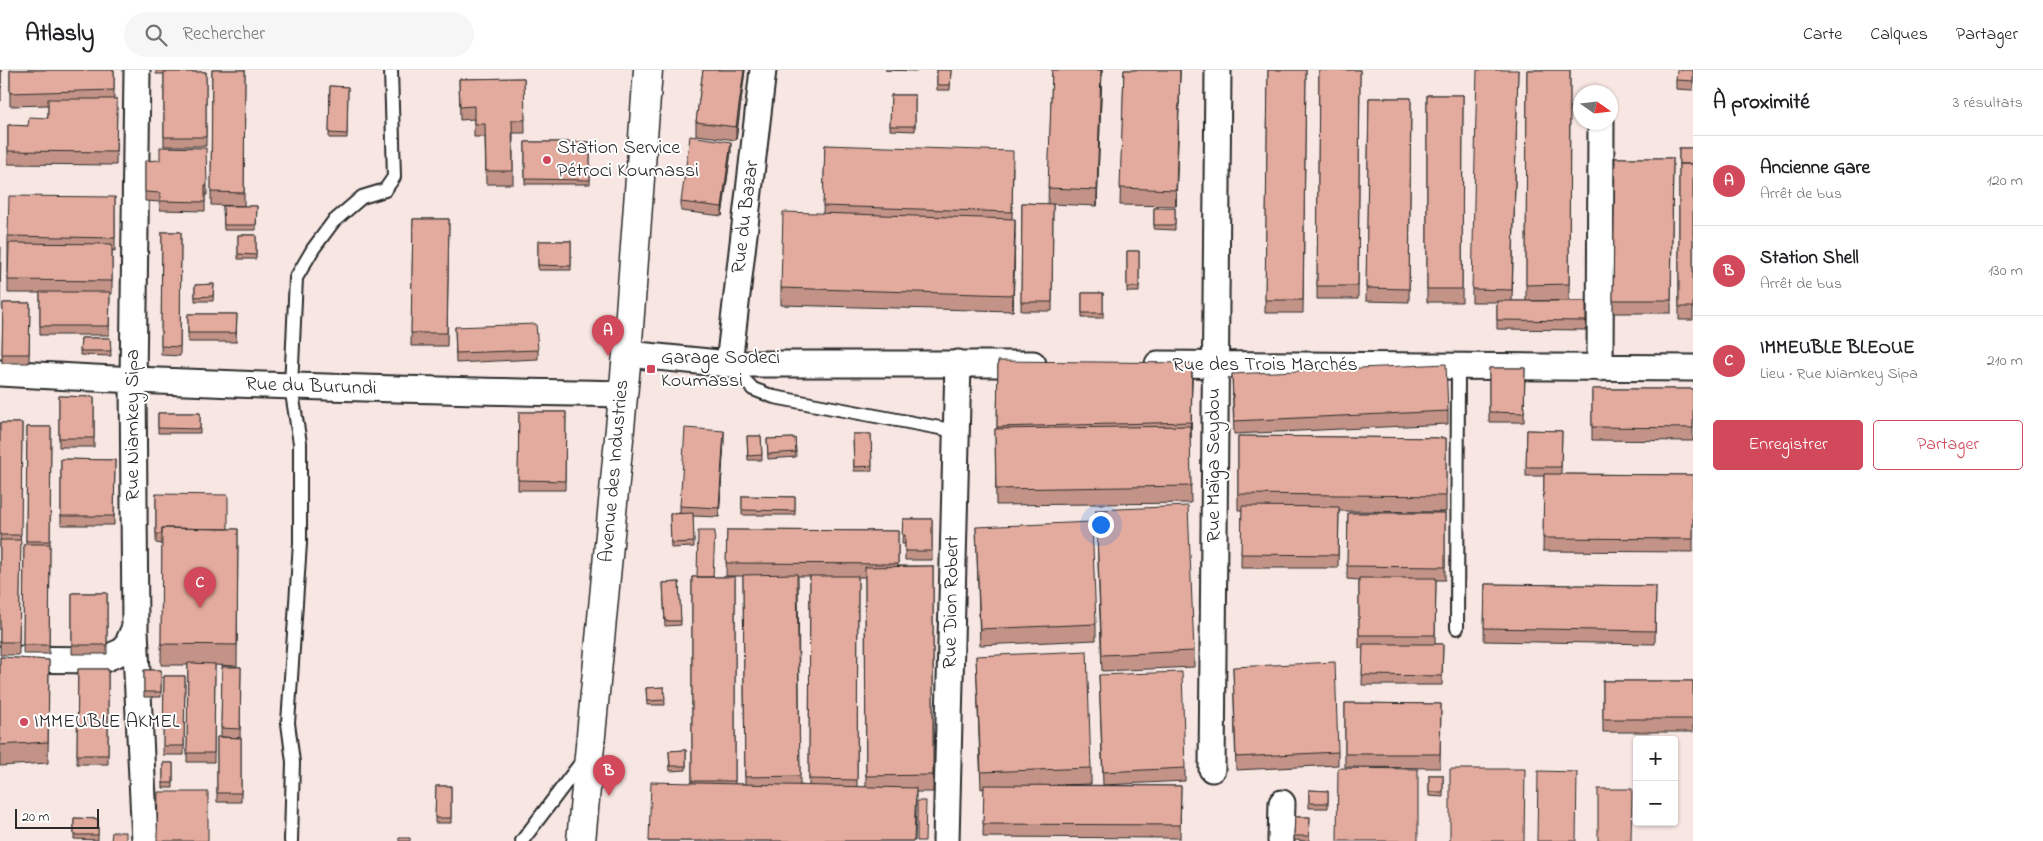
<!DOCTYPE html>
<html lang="fr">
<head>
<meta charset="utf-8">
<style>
  :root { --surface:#fff; --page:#f6f6f6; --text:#202124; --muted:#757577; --line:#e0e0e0; --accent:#d1495b }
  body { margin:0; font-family:"Indie Flower",sans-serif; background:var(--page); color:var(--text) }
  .controls { position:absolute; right:15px; bottom:15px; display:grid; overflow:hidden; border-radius:5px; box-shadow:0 1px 4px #0004 }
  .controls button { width:45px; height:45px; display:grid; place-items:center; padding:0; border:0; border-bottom:1px solid var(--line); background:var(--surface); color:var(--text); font:25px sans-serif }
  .compass { position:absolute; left:1573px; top:15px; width:45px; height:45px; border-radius:50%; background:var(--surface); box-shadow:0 1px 4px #0004; rotate:104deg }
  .scale { position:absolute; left:15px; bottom:12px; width:84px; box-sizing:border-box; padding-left:5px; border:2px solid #2b2b2b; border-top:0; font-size:14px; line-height:18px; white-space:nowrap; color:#2b2b2b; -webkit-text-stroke:4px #fff; paint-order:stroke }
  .you { position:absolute; left:1100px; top:454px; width:18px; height:18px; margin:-12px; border:4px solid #fff; border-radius:50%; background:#1a73e8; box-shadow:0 0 0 8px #1a73e833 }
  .badge { display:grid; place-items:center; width:32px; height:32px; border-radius:50%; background:var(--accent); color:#fff; font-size:16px; font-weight:700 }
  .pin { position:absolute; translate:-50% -41px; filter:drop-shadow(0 1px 2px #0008) }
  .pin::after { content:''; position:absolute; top:26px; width:18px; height:15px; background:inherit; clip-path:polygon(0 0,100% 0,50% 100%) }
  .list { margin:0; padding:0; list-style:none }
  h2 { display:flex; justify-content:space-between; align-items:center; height:65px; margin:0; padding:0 20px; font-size:21px }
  h2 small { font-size:16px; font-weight:400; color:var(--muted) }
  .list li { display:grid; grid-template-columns:32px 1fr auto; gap:15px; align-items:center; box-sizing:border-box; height:90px; padding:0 20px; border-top:1px solid var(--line) }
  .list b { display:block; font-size:19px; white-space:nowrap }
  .list p { margin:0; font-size:16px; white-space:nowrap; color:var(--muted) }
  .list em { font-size:16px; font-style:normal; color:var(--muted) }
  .actions { display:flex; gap:10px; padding:15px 20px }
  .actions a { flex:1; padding:11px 0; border:1px solid var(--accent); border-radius:5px; text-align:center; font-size:18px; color:var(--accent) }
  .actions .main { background:var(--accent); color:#fff }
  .icon { flex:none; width:28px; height:28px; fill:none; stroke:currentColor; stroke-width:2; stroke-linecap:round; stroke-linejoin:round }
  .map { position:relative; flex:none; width:1693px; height:771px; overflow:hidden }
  header { display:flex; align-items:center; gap:30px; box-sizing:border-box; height:70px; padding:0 25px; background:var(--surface); border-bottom:1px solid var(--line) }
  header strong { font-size:24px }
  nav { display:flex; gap:28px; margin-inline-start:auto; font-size:18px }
  .search { width:350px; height:45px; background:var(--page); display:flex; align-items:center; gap:12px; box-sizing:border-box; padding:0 18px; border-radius:28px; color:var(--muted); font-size:19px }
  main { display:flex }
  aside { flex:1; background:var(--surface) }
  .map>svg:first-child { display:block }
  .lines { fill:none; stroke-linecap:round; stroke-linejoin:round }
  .lane-casing { stroke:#2b2b2b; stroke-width:16 }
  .street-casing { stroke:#2b2b2b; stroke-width:29 }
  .secondary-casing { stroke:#2b2b2b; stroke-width:31 }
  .lane { stroke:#fff; stroke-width:12 }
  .street { stroke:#fff; stroke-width:25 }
  .secondary { stroke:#fff; stroke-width:28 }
  .wall { fill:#c39387; stroke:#2b2b2b; fill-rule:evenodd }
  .shaded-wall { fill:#9f786e; stroke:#2b2b2b }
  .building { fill:#e3ab9d; stroke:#2b2b2b }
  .poi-dot { fill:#d1495b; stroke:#fff; stroke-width:2 }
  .labels { text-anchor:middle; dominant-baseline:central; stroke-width:4; stroke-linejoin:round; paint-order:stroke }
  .poi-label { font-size:20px; fill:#2b2b2b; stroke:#fff; text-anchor:start }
  .street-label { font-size:20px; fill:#2b2b2b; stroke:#fff }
</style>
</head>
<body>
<header>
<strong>Atlasly</strong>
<div class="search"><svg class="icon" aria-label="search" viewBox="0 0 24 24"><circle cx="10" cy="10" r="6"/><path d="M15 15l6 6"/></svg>Rechercher</div>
<nav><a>Carte</a><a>Calques</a><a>Partager</a></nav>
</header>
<main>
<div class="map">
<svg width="1693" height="771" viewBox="0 0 1693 771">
  <rect width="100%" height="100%" fill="#f7e6e2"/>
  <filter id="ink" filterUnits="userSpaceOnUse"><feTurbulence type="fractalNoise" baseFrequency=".02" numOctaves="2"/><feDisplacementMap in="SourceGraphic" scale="10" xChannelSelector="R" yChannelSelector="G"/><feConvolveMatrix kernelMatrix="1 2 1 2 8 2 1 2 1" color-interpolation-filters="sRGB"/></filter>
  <g filter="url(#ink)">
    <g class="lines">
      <defs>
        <path id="lane" d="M729,294L753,319L774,327L956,361
          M1457,558L1458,297
          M291,771L293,692L288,653L300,473V373L291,317L296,208L313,179L333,152L362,127L385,120L394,107L391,0
          M522,771L583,690"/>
        <path id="street" d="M627,284L729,294H1033
          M729,294L763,0
          M1158,294L1693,298
          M1600,298L1601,52
          M0,303C207,315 414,320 622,324
          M135,560L145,771
          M0,589L102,590L125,580L135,557L133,311L137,0
          M1212,699L1218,0
          M946,771L958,293
          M1281,771L1282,733"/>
        <path id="secondary" d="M581,771L627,284L648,0"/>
      </defs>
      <use href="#lane" class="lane-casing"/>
      <use href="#street" class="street-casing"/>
      <use href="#secondary" class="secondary-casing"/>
      <use href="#lane" class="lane"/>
      <use href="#street" class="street"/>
      <use href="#secondary" class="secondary"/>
    </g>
    <path class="wall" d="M0,0H1V31H0Z
      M10,0H114V29H117L116,95L8,94V55L28,56L48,48V35L10,36Z
      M156,0H182V2H206V76H164V4H156Z
      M212,0H245L244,136L211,135Z
      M703,0H745L736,70L696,65V52Z
      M885,0H918V1Z
      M937,0H951L950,20H937Z
      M1052,0H1102L1097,136L1053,134L1052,241H1021L1022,133L1048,134Z
      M1124,0H1180L1176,136L1120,135Z
      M1268,0H1306L1303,243H1265Z
      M1319,0H1360L1358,229H1317Z
      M1518,0L1512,231H1526L1527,0H1570L1569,231H1529H1586V260L1497,259V232H1472V219Z
      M1693,0V20L1676,19V10Z
      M524,8L525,63H513V114H486L485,67H474V49L460,50L459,9Z
      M330,16L348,17L347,68H329Z
      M891,25H915V61L890,60Z
      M1427,25H1463L1462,232H1427Z
      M1369,28H1411L1409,232L1366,231Z
      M525,72H590V114H525Z
      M825,75L1013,97L1012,149L1015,165L1013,241L781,235V218L823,144Z
      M1679,78H1693V250H1679Z
      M731,81L722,146L681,141V132Z
      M1615,88H1673L1671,243H1613Z
      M145,91L207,116V125H205V141L160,140V132L145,131Z
      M115,127V181L112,180V224H110L109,265H40V223H8V166Z
      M223,136H257L256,160H224Z
      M1154,138H1175V160L1154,159Z
      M413,149H449L447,276H411Z
      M162,162H181L180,286L161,285Z
      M238,165H256V189H238Z
      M538,171H571V200H538Z
      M1127,181H1139V222H1127Z
      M214,214L213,231H195V215Z
      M1082,223H1103V248H1082Z
      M3,233H30L29,293H2Z
      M188,244H237L236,272H188Z
      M455,257L538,280V289L456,293Z
      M81,268H110L111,286L80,285Z
      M998,291L1192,309L1190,368L1191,433L996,435L995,359H997Z
      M1489,298H1525L1524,352H1489Z
      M1232,304L1448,341V354L1234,364Z
      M1592,319H1693V371L1592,370Z
      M59,326L94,327V377H59Z
      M519,342H566L565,420H518Z
      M158,343H200V363H158Z
      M0,353H22L19,585H0Z
      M27,357H51L49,584H23L24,474H26Z
      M1527,360L1562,361L1561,404L1693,405V482L1543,481L1544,406H1526Z
      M853,364H871L872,401H854Z
      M747,366H761L762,390H748Z
      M1238,366L1446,368V442L1339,441L1338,498H1241L1242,440H1238Z
      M795,368L796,387L768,389L767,369Z
      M724,370L719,447L693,446L694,477L671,478L670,444L680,443V436Z
      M61,389L115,390L114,455H61Z
      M156,424L228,459H238L237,596L215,595L214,692H187L188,595H161L162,474L156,473Z
      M742,426L795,427V445H742Z
      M1096,440L1194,581V597L1102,601Z
      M1348,443H1445V510H1436L1435,574H1443L1442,615H1362L1363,578H1359V510L1347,509Z
      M903,449H932V490H905V474H902Z
      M976,457L1096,554V570L980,575Z
      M727,460L898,461V496H933V722H916L915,771H649L692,713V507H735V714H745L743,506H726ZM798,506H810L809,716L800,715ZM858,507H865L866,717H857Z
      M679,512L681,555L665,556L663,513Z
      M1485,514L1656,516L1655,574L1484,571Z
      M72,523H107V584H72Z
      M976,586L1091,698V714L1057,715L1181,716L1180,768L983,767L984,718L981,719Z
      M0,587L49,590L48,693L0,696Z
      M222,597H241L240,668L221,667Z
      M1233,597L1338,682V695L1236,700Z
      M78,599H108V694H77Z
      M144,600H161V627H144Z
      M1099,605L1185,698V711L1103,715Z
      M164,606H185L184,685H163Z
      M1603,611H1693V662H1603Z
      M664,617L665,635H647L646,618Z
      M1345,633L1441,634L1440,698L1345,697Z
      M217,667L241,668V732H217Z
      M686,680V700L670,701L669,681Z
      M163,693H173V718H163Z
      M1429,705H1443V727L1429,726Z
      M436,716H451V753H435Z
      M1309,720L1328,721V738H1309Z
      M1295,747H1310L1309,771L1294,770Z
      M74,748L98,749V770L74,769Z"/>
    <path class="shaded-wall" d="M744,0H745L736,70V57Z
      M1101,0H1102L1097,136V120Z
      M1180,0L1176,136V120Z
      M731,72V81L722,146V137Z
      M1015,149V165L1013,241V225Z
      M1192,293V309L1191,368V352Z
      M724,361V370L719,447V438Z"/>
    <path class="building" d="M0,0H1V18H0Z
      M10,0H114V20L10,23Z
      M212,0H245L244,123L211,122Z
      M703,0H744L736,57L696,52Z
      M937,0H951L950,15H937Z
      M1052,0H1101L1097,120L1048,118Z
      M1124,0H1180L1176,120L1120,118Z
      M1268,0H1306L1303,230H1265Z
      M1319,0H1360L1358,216H1317Z
      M1477,0H1518L1512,220L1472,219Z
      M1527,0H1570L1569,214L1526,215Z
      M1677,0H1693V11L1676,10Z
      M164,2H206V67H164Z
      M524,8L525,50H512L513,101H486L485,54H474V36L460,37L459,9Z
      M330,16L348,17L347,64L329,63Z
      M891,25H915V56H890Z
      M1427,25H1463L1462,219H1427Z
      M1369,28H1411L1409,219L1366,218Z
      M48,29H117L116,82L8,81V55L28,56L29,47L48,48Z
      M690,66L731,72L722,137L681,132Z
      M525,72H590V110L525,109Z
      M825,75L1013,81L1012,142L823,136Z
      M160,77L206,78L207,116H205V132L160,131V123L145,122V91L160,90Z
      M1679,78H1693V94H1679Z
      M1615,88H1673L1671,230H1613Z
      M1679,94H1693V237H1679Z
      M9,126L115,127V168L8,166Z
      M1022,133L1053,134L1052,232H1021Z
      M223,136H257L256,155H224Z
      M1154,138H1175V155H1154Z
      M783,142L1015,149L1013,225L781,218Z
      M413,149H449L447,263H411Z
      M162,162H181L180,277L161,276Z
      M238,165H256V185L238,184Z
      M538,171H571V196L538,195Z
      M9,173L112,174V211L8,210Z
      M0,177H1L0,238Z
      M1127,181H1139V217H1127Z
      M214,214L213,226L195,227V215Z
      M40,222H110L109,256H40Z
      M1082,223H1103V243H1082Z
      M1497,231H1586V251L1497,250Z
      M3,233H30L29,284H2Z
      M188,244H237L236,263H188Z
      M536,254L538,280L456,283L455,257Z
      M81,268H110L111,281H80Z
      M998,291L1192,293L1191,352L997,357Z
      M1446,294L1448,341L1234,351L1232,304Z
      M1489,298H1525L1524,343L1489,342Z
      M1592,319H1693V358L1592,357Z
      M59,326L94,327V368H59Z
      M519,342H566L565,411L518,410Z
      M158,343H200V359L158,358Z
      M0,353H22L21,465H0Z
      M1190,356L1191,416L996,419L995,359Z
      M27,357H51L50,471H26Z
      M685,358L724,361L719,438L680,436Z
      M1527,360L1562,361L1561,397H1526Z
      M853,364H871L872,396L854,397Z
      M747,366H761L762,385L748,386Z
      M1238,366L1446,368V426L1238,424Z
      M795,368L796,382L768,384L767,369Z
      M61,389L115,390L114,446H61Z
      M1544,404L1693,405V469L1543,468Z
      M156,424L228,425V459L162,458V464H156Z
      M742,426L795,427V441L742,440Z
      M1188,436L1194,581L1102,585L1096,440Z
      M1242,436L1339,437L1338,485L1241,484Z
      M693,443L694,472L671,473L670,444Z
      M1348,443H1445V497L1347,496Z
      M903,449H932V481H905V465H902Z
      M1092,452L1096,554L980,559L976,457Z
      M162,458L238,459L237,575L161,574Z
      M727,460L898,461V494L726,493Z
      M698,461H715L713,507H697Z
      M0,470H21L19,572H0Z
      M24,474H50L49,575H23Z
      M933,496V705L866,706L865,497Z
      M797,504L800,706L745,707L743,505Z
      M810,506H858L857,710L809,709Z
      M692,507H735V711H692Z
      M1359,508H1436L1435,565H1359Z
      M679,512L681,551H665L663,513Z
      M1485,514L1656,516L1655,561L1484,558Z
      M72,523H107V575H72Z
      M1363,574H1443L1442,606L1362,605Z
      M1087,581L1091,698L981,702L976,586Z
      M0,587L49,590L48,672L0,675Z
      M1335,592L1338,682L1236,687L1233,597Z
      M188,593L215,594L214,683H187Z
      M222,597H241L240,659L221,658Z
      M78,599H108V685H77Z
      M144,600H161V622H144Z
      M1182,602L1185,698L1103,702L1099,605Z
      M164,606H185L184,676H163Z
      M1603,611H1693V649H1603Z
      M664,617L665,630L647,631L646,618Z
      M1345,633L1441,634L1440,684H1345Z
      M217,667L241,668V723H217Z
      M686,680V696H670L669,681Z
      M163,693H173V713H163Z
      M1338,698L1418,699V771H1337Z
      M1450,699H1525L1524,771H1450Z
      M1538,701L1577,702L1576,771H1537Z
      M1429,705H1443V722H1429Z
      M651,712L916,718L914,771H649Z
      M984,715L1181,716L1180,755L983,754Z
      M436,716H451V748H435Z
      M1598,719H1632L1631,771H1598Z
      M1309,720L1328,721V733H1309Z
      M158,722H208V771H157Z
      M917,731H926L925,771H917Z
      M1295,747H1310L1309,766H1294Z
      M74,748L98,749V765H74Z
      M112,762H126V771H111Z
      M399,768H410V771H399Z"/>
  </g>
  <g class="poi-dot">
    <circle cx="547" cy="90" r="5"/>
    <rect x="646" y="294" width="10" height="10" rx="2.5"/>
    <circle cx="24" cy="652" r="5"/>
  </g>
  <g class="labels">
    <g class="poi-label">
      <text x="557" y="78">Station Service<tspan x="557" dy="23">Pétroci Koumassi</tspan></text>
      <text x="661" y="288">Garage Sodeci<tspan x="661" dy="23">Koumassi</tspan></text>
      <text x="34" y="652">IMMEUBLE AKMEL</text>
    </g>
    <g class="street-label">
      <text transform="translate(746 147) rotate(-83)">Rue du Bazar</text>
      <text x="1265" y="295">Rue des Trois Marchés</text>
      <text transform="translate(311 317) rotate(2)">Rue du Burundi</text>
      <text transform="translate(133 355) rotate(-90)">Rue Niamkey Sipa</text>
      <text transform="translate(1214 395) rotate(-90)">Rue Maïga Seydou</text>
      <text transform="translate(615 401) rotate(-85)">Avenue des Industries</text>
      <text transform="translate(952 532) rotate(-89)">Rue Dion Robert</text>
    </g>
  </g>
</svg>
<div class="controls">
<button>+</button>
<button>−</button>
</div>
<svg class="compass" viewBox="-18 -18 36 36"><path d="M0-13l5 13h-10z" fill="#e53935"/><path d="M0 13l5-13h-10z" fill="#757577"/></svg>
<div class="scale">20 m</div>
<div class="you"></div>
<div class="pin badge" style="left:608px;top:286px">A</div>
<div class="pin badge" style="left:609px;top:726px">B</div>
<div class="pin badge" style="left:200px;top:538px">C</div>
</div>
<aside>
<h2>À proximité<small>3 résultats</small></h2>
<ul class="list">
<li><span class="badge">A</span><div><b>Ancienne Gare</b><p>Arrêt de bus</p></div><em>120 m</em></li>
<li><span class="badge">B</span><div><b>Station Shell</b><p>Arrêt de bus</p></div><em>130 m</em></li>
<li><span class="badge">C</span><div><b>IMMEUBLE BLEOUE</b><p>Lieu · Rue Niamkey Sipa</p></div><em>210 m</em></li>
</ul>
<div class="actions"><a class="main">Enregistrer</a><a>Partager</a></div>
</aside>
</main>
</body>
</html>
